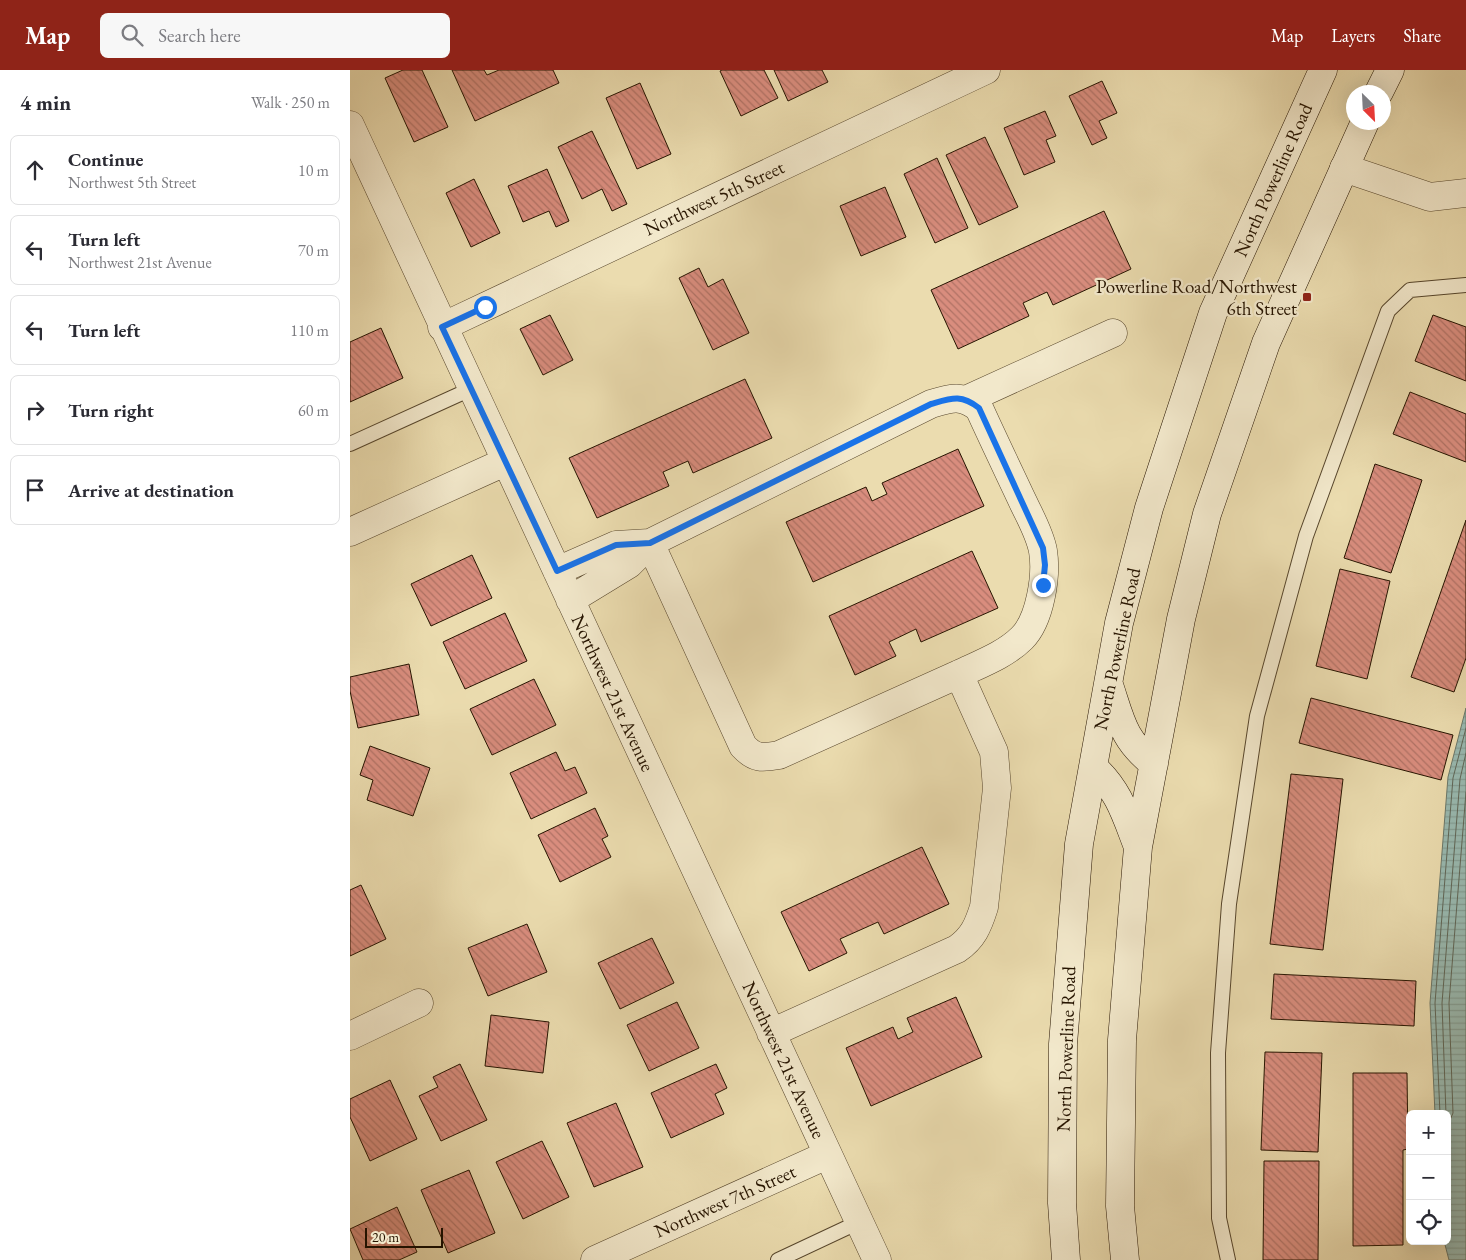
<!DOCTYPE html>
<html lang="en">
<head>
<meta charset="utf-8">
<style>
  :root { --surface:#fff; --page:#f7f7f7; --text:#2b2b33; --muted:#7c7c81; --line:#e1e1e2; --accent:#8f2418 }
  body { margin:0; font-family:"EB Garamond",serif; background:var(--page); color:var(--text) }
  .controls { position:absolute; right:15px; bottom:15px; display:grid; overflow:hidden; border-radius:8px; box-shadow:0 5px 20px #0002 }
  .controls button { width:45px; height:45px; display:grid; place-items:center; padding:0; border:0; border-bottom:1px solid var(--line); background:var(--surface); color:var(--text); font:25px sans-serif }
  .compass { position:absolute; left:996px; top:15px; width:45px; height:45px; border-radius:50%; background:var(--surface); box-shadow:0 5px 20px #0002; rotate:156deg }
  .scale { position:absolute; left:15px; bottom:12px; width:78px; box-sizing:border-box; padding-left:5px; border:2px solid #261400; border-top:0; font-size:14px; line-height:18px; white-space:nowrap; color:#261400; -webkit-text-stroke:4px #f2e8cb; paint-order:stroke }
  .stop { position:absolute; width:15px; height:15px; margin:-11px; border:4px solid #1a73e8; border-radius:50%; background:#fff }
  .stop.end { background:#1a73e8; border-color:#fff; box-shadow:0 1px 5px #0008 }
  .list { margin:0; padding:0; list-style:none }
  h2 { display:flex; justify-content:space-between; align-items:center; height:65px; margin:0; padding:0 20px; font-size:21px }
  h2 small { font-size:16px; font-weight:400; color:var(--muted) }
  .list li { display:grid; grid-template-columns:32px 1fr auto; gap:15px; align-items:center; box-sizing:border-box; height:70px; margin:0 10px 10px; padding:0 10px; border:1px solid var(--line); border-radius:8px }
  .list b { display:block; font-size:19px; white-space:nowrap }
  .list p { margin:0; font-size:16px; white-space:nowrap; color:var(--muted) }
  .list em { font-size:16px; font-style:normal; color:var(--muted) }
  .icon { flex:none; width:28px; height:28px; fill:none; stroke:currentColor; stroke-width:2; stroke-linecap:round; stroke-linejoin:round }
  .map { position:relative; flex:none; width:1116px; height:1190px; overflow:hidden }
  header { display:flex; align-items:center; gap:30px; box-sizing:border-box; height:70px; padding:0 25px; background:var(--accent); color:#fff }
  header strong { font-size:24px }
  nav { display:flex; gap:28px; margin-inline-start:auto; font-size:18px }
  .search { width:350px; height:45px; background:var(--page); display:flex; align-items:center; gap:12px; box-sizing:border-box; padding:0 18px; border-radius:8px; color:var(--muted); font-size:19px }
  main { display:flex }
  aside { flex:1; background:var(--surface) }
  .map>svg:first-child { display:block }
  .water { fill:url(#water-rules); stroke:#6b786a }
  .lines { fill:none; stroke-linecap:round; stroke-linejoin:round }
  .shore { stroke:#606758; stroke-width:1 }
  .building { fill:url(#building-back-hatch); stroke:#261400 }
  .lane-casing { stroke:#57462c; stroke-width:16 }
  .street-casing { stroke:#57462c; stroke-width:29 }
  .secondary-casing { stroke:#261400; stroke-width:29 }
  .lane { stroke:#f2e8cb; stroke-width:14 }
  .street { stroke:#f2e8cb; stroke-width:28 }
  .secondary { stroke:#f2e8cb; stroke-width:28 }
  .route { stroke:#1a73e8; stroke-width:6 }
  .poi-dot { fill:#8f2418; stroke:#f2e8cb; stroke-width:2 }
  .labels { text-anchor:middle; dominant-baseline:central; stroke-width:4.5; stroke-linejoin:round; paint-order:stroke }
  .street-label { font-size:19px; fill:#261400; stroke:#f2e8cb }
  .poi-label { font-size:19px; fill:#261400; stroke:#f2e8cb; text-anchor:end }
</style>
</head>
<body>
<header>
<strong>Map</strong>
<div class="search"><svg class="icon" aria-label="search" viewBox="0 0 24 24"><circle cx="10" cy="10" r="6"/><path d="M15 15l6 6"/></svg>Search here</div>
<nav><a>Map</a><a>Layers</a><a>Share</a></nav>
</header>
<main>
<aside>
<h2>4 min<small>Walk · 250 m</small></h2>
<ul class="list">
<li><svg class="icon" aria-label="ahead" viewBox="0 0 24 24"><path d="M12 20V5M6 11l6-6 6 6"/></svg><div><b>Continue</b><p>Northwest 5th Street</p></div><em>10 m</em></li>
<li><svg class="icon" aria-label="left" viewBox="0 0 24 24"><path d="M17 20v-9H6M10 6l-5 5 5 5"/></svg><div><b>Turn left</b><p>Northwest 21st Avenue</p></div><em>70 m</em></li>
<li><svg class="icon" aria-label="left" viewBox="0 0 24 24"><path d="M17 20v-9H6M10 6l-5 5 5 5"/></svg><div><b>Turn left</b></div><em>110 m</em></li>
<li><svg class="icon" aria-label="right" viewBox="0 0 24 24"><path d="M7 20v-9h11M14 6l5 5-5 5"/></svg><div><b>Turn right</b></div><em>60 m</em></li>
<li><svg class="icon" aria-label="arrive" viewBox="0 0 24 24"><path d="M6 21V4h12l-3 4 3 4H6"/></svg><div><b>Arrive at destination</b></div></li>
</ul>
</aside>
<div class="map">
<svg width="1116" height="1190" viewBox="0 0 1116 1190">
  <defs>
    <pattern id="water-rules" width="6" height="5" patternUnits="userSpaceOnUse" patternTransform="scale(1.25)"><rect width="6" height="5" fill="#99bab1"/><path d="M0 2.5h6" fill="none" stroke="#849f96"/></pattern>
    <pattern id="building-back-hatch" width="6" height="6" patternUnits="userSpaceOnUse" patternTransform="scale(1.25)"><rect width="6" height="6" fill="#d98d7e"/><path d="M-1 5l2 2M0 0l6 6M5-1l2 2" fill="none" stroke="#b07265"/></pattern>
  </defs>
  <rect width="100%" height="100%" fill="#ebdcaf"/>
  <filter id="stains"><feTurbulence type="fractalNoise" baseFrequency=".004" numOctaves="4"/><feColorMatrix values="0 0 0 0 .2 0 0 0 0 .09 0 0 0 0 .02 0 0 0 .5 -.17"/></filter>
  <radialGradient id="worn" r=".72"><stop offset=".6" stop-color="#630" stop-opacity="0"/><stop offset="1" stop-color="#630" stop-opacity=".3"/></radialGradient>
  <path class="water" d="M1116,638V1190H1099L1094,1171H1097V1044H1085L1080,933L1098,707Z"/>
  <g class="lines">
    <path class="shore" d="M1090,1044L1085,933L1103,708L1116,658
      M1096,1044L1092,933L1110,709L1116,683
      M1097,1057L1103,1043L1099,933L1116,722"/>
  </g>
  <path class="building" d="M53,0H72L98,57L64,72L35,8Z
    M102,0H134L137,5L149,0H203L209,13L125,51Z
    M372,0H414L428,28L391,46L370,1Z
    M424,0H472L478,12L438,31Z
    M752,11L767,43L749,51L757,68L742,75L719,26Z
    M290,13L321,84L287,99L256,28Z
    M695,41L706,66L696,70L705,92L674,105L654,58Z
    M242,61L277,134L262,141L252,119L232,129L208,77Z
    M635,67L668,137L629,155L596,85Z
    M587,88L618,158L585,173L554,104Z
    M197,99L219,151L206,157L199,141L173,152L158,116Z
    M124,109L150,163L121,177L96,123Z
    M535,117L556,167L511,186L490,136Z
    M754,141L781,199L703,235L697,222L673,233L679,246L608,279L581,220Z
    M349,198L358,217L373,209L399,263L363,280L329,208Z
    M200,245L223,290L193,305L170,259Z
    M1083,245L1116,257V311L1065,291Z
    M31,258L53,308L0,332V272Z
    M395,309L422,368L343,403L338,391L313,402L319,416L247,448L219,388Z
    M1060,322L1116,344V392L1043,364Z
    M608,379L634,436L463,512L436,452L516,417L522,431L537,424L532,413Z
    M1025,394L1072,410L1041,503L994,488Z
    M1116,450V588L1104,622L1061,607Z
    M622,481L648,538L571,572L566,559L539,572L546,586L505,605L479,546Z
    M122,485L142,528L81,556L61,514Z
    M990,499L1040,511L1017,609L966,596Z
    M155,543L177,591L115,619L93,572Z
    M59,594L69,645L8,658L0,621V607Z
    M184,609L206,655L142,685L120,639Z
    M961,628L1103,665L1091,710L949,673Z
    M20,676L80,698L63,746L17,730L23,710L10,705Z
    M206,682L215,701L225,697L237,723L181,749L160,703Z
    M941,704L993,709L973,880L920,874Z
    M245,738L258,766L252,769L261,787L210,812L188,765Z
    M572,777L599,834L534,864L528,852L490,869L497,883L459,901L431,842Z
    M11,815L36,869L0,886V820Z
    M177,854L197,902L138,926L118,878Z
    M302,868L324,913L270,939L248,893Z
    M924,904L1066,911L1064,956L921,949Z
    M606,927L632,987L521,1036L496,978L543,957L548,969L563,962L557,948Z
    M327,932L349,978L299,1001L277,955Z
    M141,945L199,952L193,1003L135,996Z
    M915,982L972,983L968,1082L911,1080Z
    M110,994L137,1050L91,1071L69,1026L88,1017L83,1007Z
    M366,994L377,1018L365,1024L374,1044L321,1068L301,1023Z
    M1003,1003H1057L1058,1079L1053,1080V1175L1003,1176Z
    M40,1010L67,1069L20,1091L0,1047V1029Z
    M266,1033L293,1097L244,1117L217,1053Z
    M192,1071L219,1127L173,1149L146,1092Z
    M914,1091H969L968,1190H913Z
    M119,1100L145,1163L98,1183L71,1120Z
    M47,1137L67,1182L49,1190H13L0,1159Z"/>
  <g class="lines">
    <defs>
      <path id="lane" d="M0,374L121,319
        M428,1190L509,1152
        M878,1190L869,1148L868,983L879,834L907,646L956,466L1038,241L1060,220L1116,215"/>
      <path id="street" d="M0,55L527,1190
        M994,98L1080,127L1116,123
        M92,257L636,0
        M618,329L763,263
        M0,462L155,392
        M300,473L393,676C405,689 412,688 429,685L609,604
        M207,501L266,475L300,473
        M220,530L279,494L300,473L581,334C601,328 611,324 629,338C643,369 658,400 673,432C680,447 690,464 693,481C697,506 690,550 672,568C655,585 630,594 609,604L644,682L647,718L634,837C628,856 623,868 607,879L421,963
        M0,966L69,933
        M245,1190L477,1085"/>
      <path id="secondary" d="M1029,22L1040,0
        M759,615C771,651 773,670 804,694
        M743,697C769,720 776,746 788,777
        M716,1190L712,1133L713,974L729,774L769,553L799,438L863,243L973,0
        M775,1190L770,1136L772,970L788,777L831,549L857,444L916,273L1015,52"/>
    </defs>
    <use href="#lane" class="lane-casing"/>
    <use href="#street" class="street-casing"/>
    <use href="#secondary" class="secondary-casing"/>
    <use href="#lane" class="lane"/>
    <use href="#street" class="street"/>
    <use href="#secondary" class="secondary"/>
  </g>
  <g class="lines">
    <path class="route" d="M135,237L92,257L207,501L266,475L300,473L581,334C602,328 611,324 629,338L693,478L695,495L693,515"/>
  </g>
  <rect class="poi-dot" x="952" y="222" width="10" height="10" rx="2.5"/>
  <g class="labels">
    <g class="street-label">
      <text transform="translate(923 110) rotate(-66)">North Powerline Road</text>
      <text transform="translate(364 128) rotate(-25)">Northwest 5th Street</text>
      <text transform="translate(767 579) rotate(-78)">North Powerline Road</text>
      <text transform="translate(263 623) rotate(65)">Northwest 21st Avenue</text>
      <text transform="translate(716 979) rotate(-88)">North Powerline Road</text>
      <text transform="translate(434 990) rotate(65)">Northwest 21st Avenue</text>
      <text transform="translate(375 1131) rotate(-24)">Northwest 7th Street</text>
    </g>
    <g class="poi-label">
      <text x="947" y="216">Powerline Road/Northwest<tspan x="947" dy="22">6th Street</tspan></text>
    </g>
  </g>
  <rect width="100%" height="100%" filter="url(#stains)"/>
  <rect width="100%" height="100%" fill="url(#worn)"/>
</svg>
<div class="controls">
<button>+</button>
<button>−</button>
<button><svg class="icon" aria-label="locate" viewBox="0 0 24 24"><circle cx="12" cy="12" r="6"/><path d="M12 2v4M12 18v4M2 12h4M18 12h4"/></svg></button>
</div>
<svg class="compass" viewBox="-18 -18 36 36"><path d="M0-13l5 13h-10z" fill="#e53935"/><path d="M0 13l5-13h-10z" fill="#7c7c81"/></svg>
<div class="scale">20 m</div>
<div class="stop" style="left:135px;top:237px"></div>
<div class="stop end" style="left:693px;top:515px"></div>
</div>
</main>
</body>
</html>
